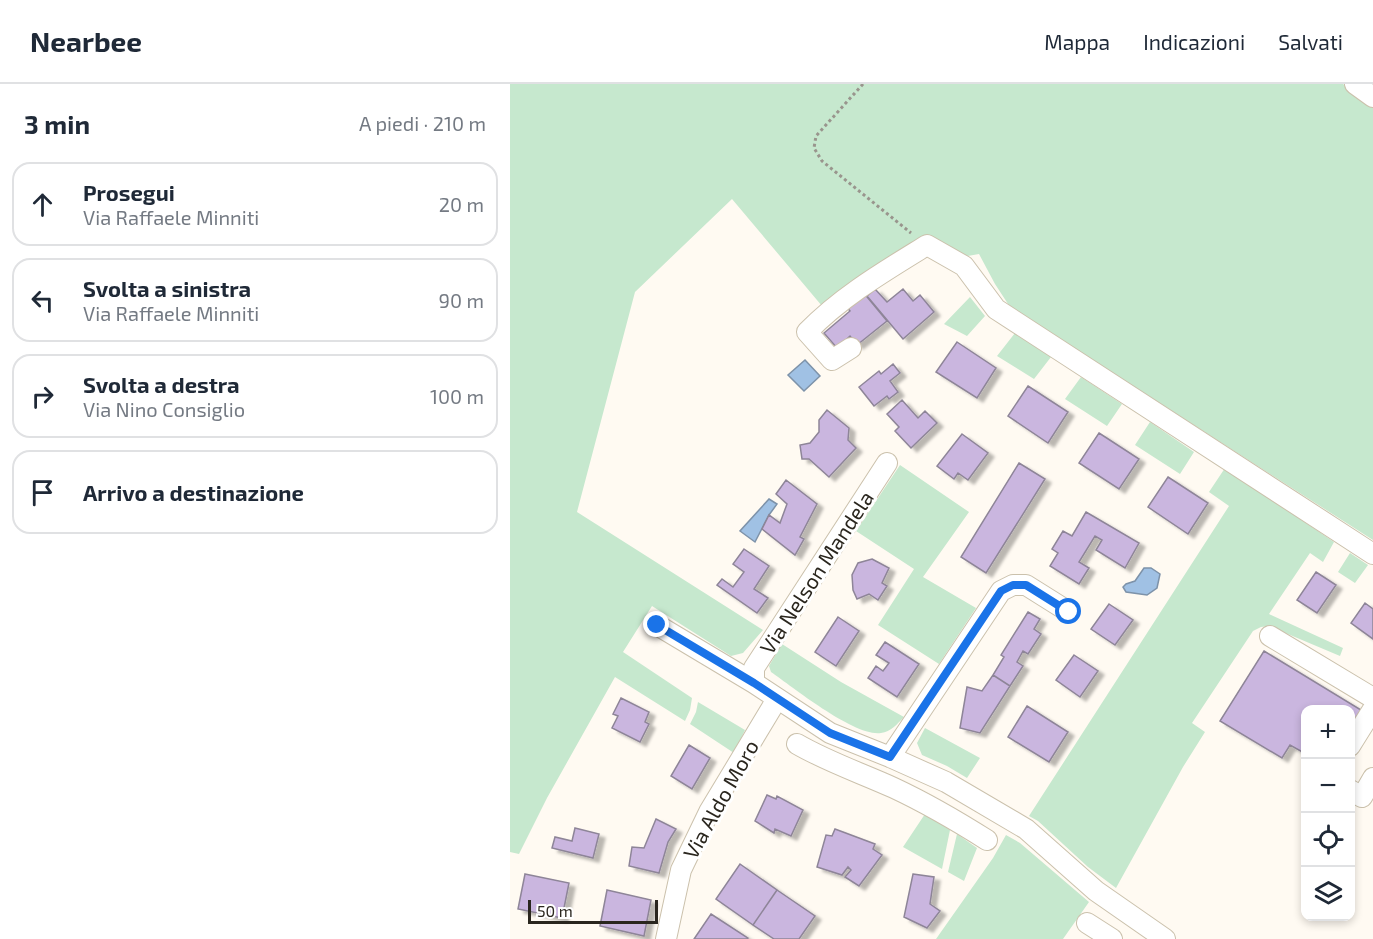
<!DOCTYPE html>
<html lang="it">
<head>
<meta charset="utf-8">
<style>
  :root { --surface:#fff; --page:#f2f2f3; --text:#1f2937; --muted:#747a83; --line:#e0e1e3 }
  body { margin:0; font-family:"Exo 2",sans-serif; background:var(--page); color:var(--text) }
  .controls { position:absolute; right:18px; bottom:18px; display:grid; overflow:hidden; border-radius:12px; box-shadow:0 3px 9px #0003 }
  .controls button { width:54px; height:54px; display:grid; place-items:center; padding:0; border:0; border-bottom:2px solid var(--line); background:var(--surface); color:var(--text); font:30px sans-serif }
  .scale { position:absolute; left:18px; bottom:15px; width:130px; box-sizing:border-box; padding-left:6px; border:3px solid #2a261e; border-top:0; font-size:16px; line-height:21px; white-space:nowrap; color:#2a261e; -webkit-text-stroke:4px #fff; paint-order:stroke }
  .stop { position:absolute; width:18px; height:18px; margin:-14px; border:4px solid #1a73e8; border-radius:50%; background:#fff }
  .stop.end { background:#1a73e8; border-color:#fff; box-shadow:0 2px 6px #0008 }
  .list { margin:0; padding:0; list-style:none }
  h2 { display:flex; justify-content:space-between; align-items:center; height:78px; margin:0; padding:0 24px; font-size:26px }
  h2 small { font-size:20px; font-weight:400; color:var(--muted) }
  .list li { display:grid; grid-template-columns:39px 1fr auto; gap:18px; align-items:center; box-sizing:border-box; height:84px; margin:0 12px 12px; padding:0 12px; border:2px solid var(--line); border-radius:18px }
  .list b { display:block; font-size:22px; white-space:nowrap }
  .list p { margin:0; font-size:20px; white-space:nowrap; color:var(--muted) }
  .list em { font-size:20px; font-style:normal; color:var(--muted) }
  .icon { flex:none; width:33px; height:33px; fill:none; stroke:currentColor; stroke-width:2; stroke-linecap:round; stroke-linejoin:round }
  .map { position:relative; flex:none; width:863px; height:855px; overflow:hidden }
  header { display:flex; align-items:center; gap:36px; box-sizing:border-box; height:84px; padding:0 30px; background:var(--surface); border-bottom:2px solid var(--line) }
  header strong { font-size:28px }
  nav { display:flex; gap:33px; margin-inline-start:auto; font-size:21px }
  main { display:flex }
  aside { flex:1; background:var(--surface) }
  .map>svg:first-child { display:block }
  .green { fill:#c6e8ce }
  .water { fill:#a0c1e4; stroke:#7d92a9; stroke-width:1.5 }
  .building { fill:#cab6df; stroke:#8e8598; stroke-width:1.5; filter:url(#shadow) }
  .lines { fill:none; stroke-linecap:round; stroke-linejoin:round }
  .minor-casing { stroke:#cbc1ac; stroke-width:22 }
  .path { stroke:#99958d; stroke-width:3; stroke-dasharray:3 3; stroke-linecap:butt }
  .minor { stroke:#fff; stroke-width:20 }
  .route { stroke:#1a73e8; stroke-width:8 }
  .labels { text-anchor:middle; dominant-baseline:central; stroke-width:6; stroke-linejoin:round; paint-order:stroke }
  .street-label { font-size:21px; fill:#2a261e; stroke:#fff }
</style>
</head>
<body>
<header>
<strong>Nearbee</strong>
<nav><a>Mappa</a><a>Indicazioni</a><a>Salvati</a></nav>
</header>
<main>
<aside>
<h2>3 min<small>A piedi · 210 m</small></h2>
<ul class="list">
<li><svg class="icon" aria-label="ahead" viewBox="0 0 24 24"><path d="M12 20V5M6 11l6-6 6 6"/></svg><div><b>Prosegui</b><p>Via Raffaele Minniti</p></div><em>20 m</em></li>
<li><svg class="icon" aria-label="left" viewBox="0 0 24 24"><path d="M17 20v-9H6M10 6l-5 5 5 5"/></svg><div><b>Svolta a sinistra</b><p>Via Raffaele Minniti</p></div><em>90 m</em></li>
<li><svg class="icon" aria-label="right" viewBox="0 0 24 24"><path d="M7 20v-9h11M14 6l5 5-5 5"/></svg><div><b>Svolta a destra</b><p>Via Nino Consiglio</p></div><em>100 m</em></li>
<li><svg class="icon" aria-label="arrive" viewBox="0 0 24 24"><path d="M6 21V4h12l-3 4 3 4H6"/></svg><div><b>Arrivo a destinazione</b></div></li>
</ul>
</aside>
<div class="map">
<svg width="863" height="855" viewBox="0 0 863 855">
  <defs>
    <filter id="shadow"><feDropShadow dx="6" dy="4" stdDeviation="1.5" flood-color="#0004"/></filter>
  </defs>
  <rect width="100%" height="100%" fill="#fffaf2"/>
  <path class="green" d="M0,0H833L863,22V456L500,223L485,200L469,170L452,173L416,154L312,222L222,115L125,208L67,428L253,546L233,569L221,572L142,522L113,568L182,614L180,626L175,637L105,593L37,714L9,770L0,768Z
    M460,213L475,232L457,252L434,240Z
    M505,249L541,273L524,295L487,272Z
    M571,293L612,320L597,342L555,315Z
    M640,338L684,368L670,390L625,361Z
    M390,381L459,428L413,493L466,524L429,580L368,541L404,485L346,447Z
    M715,384L824,458L813,478L800,469L759,530L833,564L830,572L759,542L751,543L743,547L682,639L695,648L673,683L606,804L578,783L528,737L519,732L719,422L699,408Z
    M840,469L858,481L845,499L828,488Z
    M272,560L331,598L394,633C387,640 381,648 371,649C345,653 284,604 261,588L259,582Z
    M188,618L235,646L224,669L180,640L186,628Z
    M415,644L470,674L457,694L437,682L412,671L407,659Z
    M415,730L440,746L432,785L393,763Z
    M447,750L467,764L454,797L438,788Z
    M496,751L510,759L579,818L553,855H426L483,774Z"/>
  <path class="water" d="M295,276L310,292L294,307L278,291Z
    M259,415L267,420L259,431L245,458L230,447Z
    M634,484H641L650,490L647,504L637,511L616,508L613,503L616,500L625,497Z"/>
  <path class="building" d="M365,205L377,218L393,205L403,217L410,211L424,228L393,255L357,212Z
    M353,208L377,237L347,261L340,252L327,264L314,249L340,227L336,222Z
    M447,258L486,284L467,314L426,288Z
    M383,280L390,289L380,297L388,308L379,315L377,312L364,322L349,303L369,287L371,290Z
    M518,302L558,328L538,359L498,332Z
    M392,316L408,334L415,327L427,339L401,364L385,347L389,343L377,330Z
    M317,326L339,344L338,356L346,364L319,393L299,375H292L290,361L300,359L309,348V336Z
    M589,349L629,375L609,405L569,379Z
    M452,350L478,369L458,396L448,389L444,395L427,382Z
    M509,379L535,395L476,489L451,473Z
    M658,393L698,419L678,450L638,423Z
    M276,396L307,420L290,453L294,455L285,471L252,445L259,431L270,439L277,420L266,410Z
    M576,428L629,459L615,484L586,466L592,456L585,452L569,478L579,484L569,500L540,482L548,469L542,465L553,447L562,452Z
    M234,465L259,482L244,505L258,514L247,529L207,501L212,495L223,503L234,488L223,480Z
    M362,475L379,484L372,499L377,502L368,516L359,510L347,515L343,506L342,491L348,479Z
    M806,488L826,501L807,529L787,516Z
    M855,519L863,525V555L841,539Z
    M599,520L623,536L605,561L581,545Z
    M518,528L530,535L524,545L531,550L518,570L513,567L507,578L513,582L500,602L483,591L494,573L491,571Z
    M328,533L349,547L326,582L305,568Z
    M375,558L409,580L387,613L358,594L366,582L373,587L379,579L366,571Z
    M754,567L851,626L840,643V626H796V670L780,661L772,674L710,637Z
    M564,571L588,587L570,613L546,596Z
    M483,591L500,602L470,649L450,644L457,603L472,607Z
    M111,614L139,628L135,638L139,640L130,658L102,644L108,632L103,630Z
    M517,622L558,648L539,678L498,653Z
    M179,661L200,674L182,705L161,692Z
    M257,711L266,715L267,712L293,726L281,752L265,745L264,749L245,737Z
    M146,735L166,745L158,758L149,789L119,782L122,763L134,764Z
    M65,744L89,750L83,774L42,764L45,753L62,757Z
    M325,745L365,760L363,765L372,771L349,802L335,793L341,786L338,783L332,791L307,783L316,751L322,752Z
    M230,780L267,806L243,841L206,815Z
    M15,790L59,799L52,834L8,825Z
    M403,790L424,793L420,820L430,827L417,844L394,833Z
    M97,806L141,816L134,852L90,842Z
    M267,806L305,832L289,855H264L243,841Z
    M201,830L238,854L237,855H184Z"/>
  <g class="lines">
    <defs>
      <path id="minor" d="M845,0L863,13
        M341,264L322,276L297,248C332,212 375,187 417,161L454,182L486,225L863,470
        M147,541L244,599L320,649L380,673L436,698L516,745L586,807L655,855
        M760,552L863,614
        M244,599V584L377,379
        M287,660C318,678 351,689 384,704C416,719 447,737 477,756
        M840,662L863,625
        M380,673L491,507L503,501H516L559,528
        M840,706L852,713L863,694
        M577,839L602,855
        M156,855L171,786L199,728L267,615"/>
    </defs>
    <use href="#minor" class="minor-casing"/>
    <path class="path" d="M353,0L306,52L304,64L312,77L401,149"/>
    <use href="#minor" class="minor"/>
  </g>
  <g class="lines">
    <path class="route" d="M147,541L244,599L320,649L380,673L491,507L503,501H516L559,528"/>
  </g>
  <g class="labels">
    <g class="street-label">
      <text transform="translate(306 488) rotate(-57)">Via Nelson Mandela</text>
      <text transform="translate(210 715) rotate(-61)">Via Aldo Moro</text>
    </g>
  </g>
</svg>
<div class="controls">
<button>+</button>
<button>−</button>
<button><svg class="icon" aria-label="locate" viewBox="0 0 24 24"><circle cx="12" cy="12" r="6"/><path d="M12 2v4M12 18v4M2 12h4M18 12h4"/></svg></button>
<button><svg class="icon" aria-label="layers" viewBox="0 0 24 24"><path d="M12 4l9 5-9 5-9-5zM3 14l9 5 9-5"/></svg></button>
</div>
<div class="scale">50 m</div>
<div class="stop" style="left:559px;top:528px"></div>
<div class="stop end" style="left:147px;top:541px"></div>
</div>
</main>
</body>
</html>
